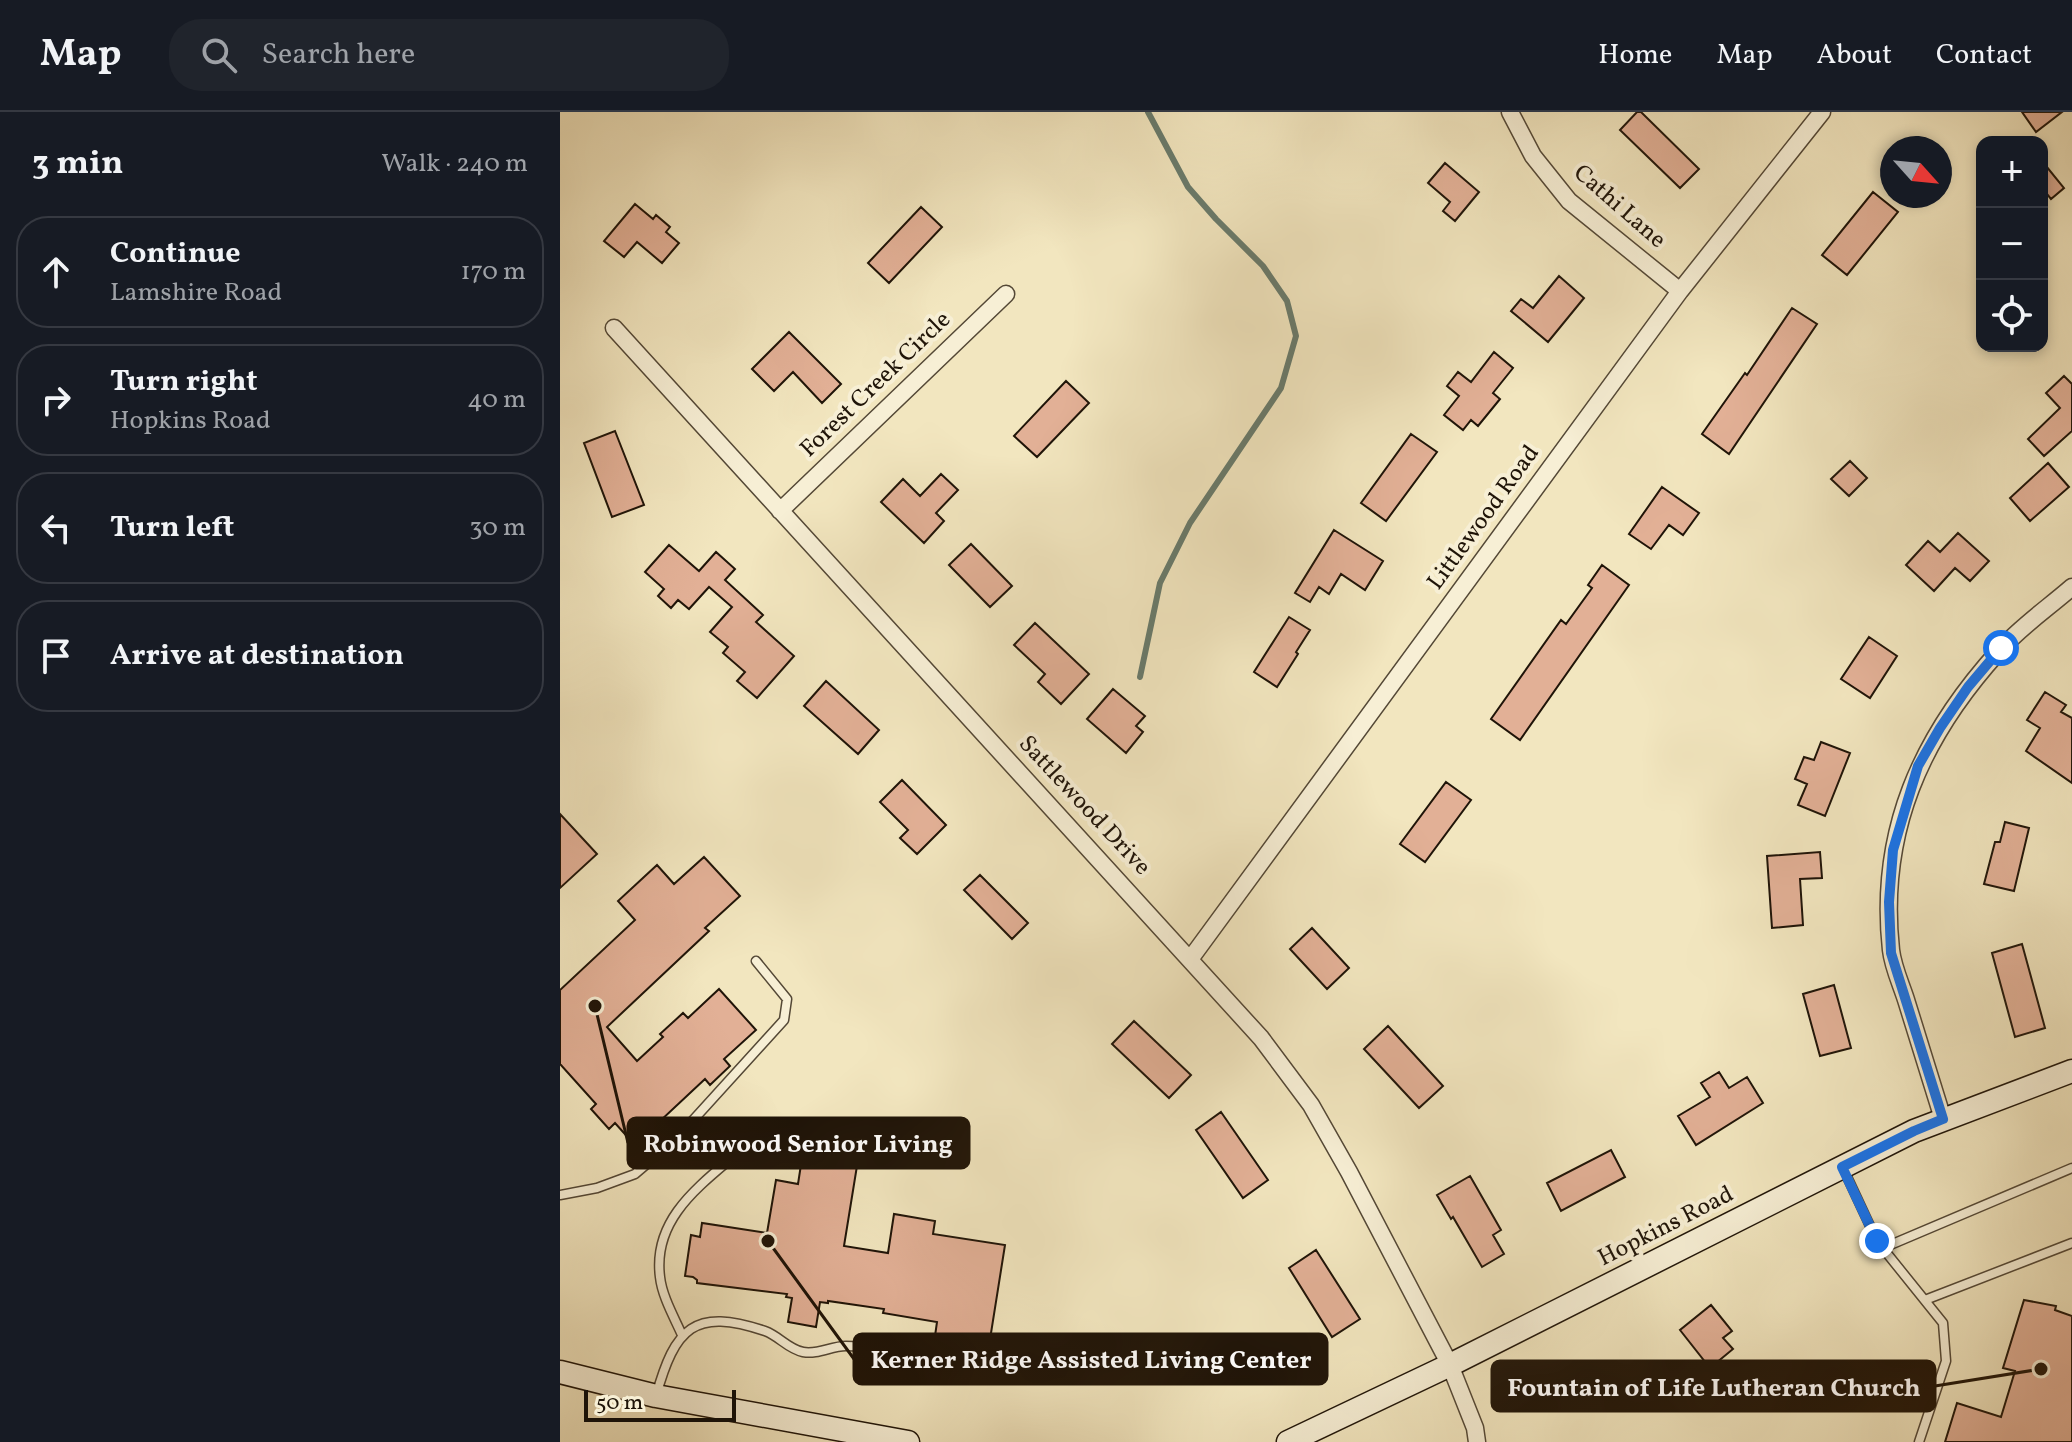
<!DOCTYPE html>
<html lang="en">
<head>
<meta charset="utf-8">
<style>
  :root { --surface:#171b24; --page:#20242c; --text:#f1f3f6; --muted:#9ea1a6; --line:#363941 }
  body { margin:0; font-family:Vollkorn,serif; background:var(--page); color:var(--text) }
  .controls { position:absolute; right:24px; top:24px; display:grid; overflow:hidden; border-radius:16px; box-shadow:0 4px 12px #0003 }
  .controls button { width:72px; height:72px; display:grid; place-items:center; padding:0; border:0; border-bottom:2px solid var(--line); background:var(--surface); color:var(--text); font:40px sans-serif }
  .compass { position:absolute; left:1320px; top:24px; width:72px; height:72px; border-radius:50%; background:var(--surface); box-shadow:0 4px 12px #0003; rotate:117deg }
  .scale { position:absolute; left:24px; bottom:20px; width:152px; box-sizing:border-box; padding-left:8px; border:4px solid #1f1408; border-top:0; font-size:22px; line-height:28px; white-space:nowrap; color:#1f1408; -webkit-text-stroke:6px #f7efd5; paint-order:stroke }
  .stop { position:absolute; width:24px; height:24px; margin:-18px; border:6px solid #1a73e8; border-radius:50%; background:#fff }
  .stop.end { background:#1a73e8; border-color:#fff; box-shadow:0 2px 8px #0008 }
  .list { margin:0; padding:0; list-style:none }
  h2 { display:flex; justify-content:space-between; align-items:center; height:104px; margin:0; padding:0 32px; font-size:34px }
  h2 small { font-size:26px; font-weight:400; color:var(--muted) }
  .list li { display:grid; grid-template-columns:52px 1fr auto; gap:24px; align-items:center; box-sizing:border-box; height:112px; margin:0 16px 16px; padding:0 16px; border:2px solid var(--line); border-radius:32px }
  .list b { display:block; font-size:30px; white-space:nowrap }
  .list p { margin:0; font-size:26px; white-space:nowrap; color:var(--muted) }
  .list em { font-size:26px; font-style:normal; color:var(--muted) }
  .icon { flex:none; width:44px; height:44px; fill:none; stroke:currentColor; stroke-width:2; stroke-linecap:round; stroke-linejoin:round }
  .map { position:relative; flex:none; width:1512px; height:1330px; overflow:hidden }
  header { display:flex; align-items:center; gap:48px; box-sizing:border-box; height:112px; padding:0 40px; background:var(--surface); border-bottom:2px solid var(--line) }
  header strong { font-size:38px }
  nav { display:flex; gap:44px; margin-inline-start:auto; font-size:28px }
  .search { width:560px; height:72px; background:var(--page); display:flex; align-items:center; gap:20px; box-sizing:border-box; padding:0 28px; border-radius:32px; color:var(--muted); font-size:30px }
  main { display:flex }
  aside { flex:1; background:var(--surface) }
  .map>svg:first-child { display:block }
  .lines { fill:none; stroke-linecap:round; stroke-linejoin:round }
  .stream { stroke:#697b6c; stroke-width:6 }
  .building { fill:#e2b096; stroke:#1f1408; stroke-width:2 }
  .lane-casing { stroke:#544836; stroke-width:11 }
  .street-casing { stroke:#544836; stroke-width:19 }
  .secondary-casing { stroke:#1f1408; stroke-width:25 }
  .lane { stroke:#f7efd5; stroke-width:8 }
  .street { stroke:#f7efd5; stroke-width:16 }
  .secondary { stroke:#f7efd5; stroke-width:22 }
  .route { stroke:#1a73e8; stroke-width:10 }
  .labels { text-anchor:middle; dominant-baseline:central; stroke-width:8; stroke-linejoin:round; paint-order:stroke }
  .street-label { font-size:24px; fill:#1f1408; stroke:#f7efd5 }
  .leader { fill:none; stroke:#1f1408; stroke-width:3 }
  .callout-dot { fill:#1f1408; stroke:#f7efd5; stroke-width:3 }
  .callout { fill:#1f1408; stroke:#1f1408; stroke-width:3 }
  .callout-label { font-size:26px; text-anchor:middle; font-weight:bold; fill:#fff }
</style>
</head>
<body>
<header>
<strong>Map</strong>
<div class="search"><svg class="icon" aria-label="search" viewBox="0 0 24 24"><circle cx="10" cy="10" r="6"/><path d="M15 15l6 6"/></svg>Search here</div>
<nav><a>Home</a><a>Map</a><a>About</a><a>Contact</a></nav>
</header>
<main>
<aside>
<h2>3 min<small>Walk · 240 m</small></h2>
<ul class="list">
<li><svg class="icon" aria-label="ahead" viewBox="0 0 24 24"><path d="M12 20V5M6 11l6-6 6 6"/></svg><div><b>Continue</b><p>Lamshire Road</p></div><em>170 m</em></li>
<li><svg class="icon" aria-label="right" viewBox="0 0 24 24"><path d="M7 20v-9h11M14 6l5 5-5 5"/></svg><div><b>Turn right</b><p>Hopkins Road</p></div><em>40 m</em></li>
<li><svg class="icon" aria-label="left" viewBox="0 0 24 24"><path d="M17 20v-9H6M10 6l-5 5 5 5"/></svg><div><b>Turn left</b></div><em>30 m</em></li>
<li><svg class="icon" aria-label="arrive" viewBox="0 0 24 24"><path d="M6 21V4h12l-3 4 3 4H6"/></svg><div><b>Arrive at destination</b></div></li>
</ul>
</aside>
<div class="map">
<svg width="1512" height="1330" viewBox="0 0 1512 1330">
  <rect width="100%" height="100%" fill="#f2e6bf"/>
  <filter id="stains"><feTurbulence type="fractalNoise" baseFrequency=".0025" numOctaves="4"/><feColorMatrix values="0 0 0 0 .2 0 0 0 0 .09 0 0 0 0 .02 0 0 0 .5 -.17"/></filter>
  <radialGradient id="worn" r=".72"><stop offset=".6" stop-color="#630" stop-opacity="0"/><stop offset="1" stop-color="#630" stop-opacity=".3"/></radialGradient>
  <g class="lines">
    <path class="stream" d="M580,565L600,471L630,411L721,276L736,224L727,189L703,154L656,107L628,75L588,0"/>
  </g>
  <path class="building" d="M1077,0H1081L1139,57L1120,76L1060,18Z
    M1462,0H1502L1476,20Z
    M1482,49L1504,76L1491,87L1482,76Z
    M885,51L919,80L895,109L883,99L890,90L868,71Z
    M1313,80L1338,100L1287,163L1262,143Z
    M75,92L93,107L96,103L110,115L106,120L119,131L102,151L77,130L64,145L44,129Z
    M361,95L382,115L329,171L308,151Z
    M999,164L1024,186L988,230L951,199L961,187L973,196Z
    M1232,196L1257,212L1169,342L1142,322L1185,261L1187,263Z
    M229,220L281,272L262,291L233,260L214,279L192,257Z
    M934,240L953,256L933,281L940,287L918,314L911,308L903,318L884,303L899,284L887,274L898,260L911,270Z
    M1504,264L1512,272V319L1484,344L1468,327L1500,296L1486,281Z
    M506,269L529,291L477,345L454,324Z
    M55,319L84,393L52,405L24,331Z
    M851,322L877,340L826,409L801,391Z
    M1290,349L1307,366L1289,384L1271,367Z
    M1488,351L1509,375L1470,409L1450,386Z
    M381,362L398,378L376,401L384,409L364,431L321,390L343,367L360,384Z
    M1102,375L1139,401L1123,423L1109,413L1091,437L1069,422Z
    M774,418L823,449L805,478L781,462L769,482L759,475L750,490L735,481Z
    M1398,421L1429,449L1410,469L1395,456L1374,479L1346,453L1368,429L1380,440Z
    M411,432L452,474L430,495L389,453Z
    M109,433L139,459L156,440L175,457L165,468L203,503L196,510L234,544L197,586L177,569L185,560L163,541L168,535L150,520L172,495L149,475L129,497L118,488L111,496L98,484L104,477L85,460Z
    M1042,453L1069,473L960,628L931,607L1001,508L1006,512L1032,476L1028,473Z
    M729,505L750,518L736,540L738,542L717,575L694,560Z
    M475,511L529,562L501,592L478,570L485,562L454,533Z
    M1309,525L1337,544L1310,586L1281,567Z
    M266,569L319,618L298,642L244,594Z
    M553,577L585,604L576,614L583,620L566,641L527,607Z
    M1485,580L1506,593L1501,600L1512,606V671L1466,639L1480,616L1467,608Z
    M1261,630L1290,641L1265,704L1238,693L1247,672L1235,667L1244,645L1254,648Z
    M342,668L386,713L357,742L340,726L348,718L320,690Z
    M886,670L911,688L865,750L840,732Z
    M0,702L37,742L0,776Z
    M1445,710L1469,716L1454,779L1424,772L1435,730H1440Z
    M1260,740L1262,766L1240,767L1243,813L1212,816L1207,744Z
    M144,745L180,784L145,816L149,819L47,915L77,949L103,925L100,922L123,901L128,906L159,877L196,918L164,947L170,954L150,973L145,967L99,1010L106,1017L81,1040L55,1011L49,1017L31,997L36,992L0,952V878L75,808L58,789L97,753L114,772Z
    M420,763L468,811L452,827L404,778Z
    M752,816L789,856L767,877L730,837Z
    M1462,832L1485,916L1455,925L1432,841Z
    M1274,873L1291,936L1260,944L1243,882Z
    M574,909L631,963L609,986L552,932Z
    M828,914L883,974L859,996L804,937Z
    M1159,960L1169,976L1187,965L1203,991L1136,1033L1118,1004L1150,985L1141,971Z
    M661,1000L708,1068L683,1086L636,1018Z
    M247,1014L302,1023L284,1134L328,1141L334,1102L375,1109L373,1122L445,1133L428,1240L374,1231L377,1210L323,1201L324,1197L268,1189V1191L260,1190L256,1215L228,1210L232,1186L226,1185L227,1182L137,1171V1168L133,1165L125,1164L131,1123L140,1125L142,1111L207,1121L216,1068L238,1072Z
    M1051,1038L1065,1065L1001,1099L987,1071Z
    M910,1064L941,1118L933,1123L944,1142L922,1155L893,1105L891,1107L877,1083Z
    M756,1138L800,1207L772,1225L729,1156Z
    M1464,1188L1496,1194L1495,1198L1512,1204V1330H1385L1397,1291L1441,1305L1455,1259L1443,1256Z
    M1151,1193L1172,1219L1163,1226L1173,1237L1150,1256L1120,1218Z"/>
  <g class="lines">
    <defs>
      <path id="lane" d="M1283,1056L1317,1129L1383,1211L1386,1249L1359,1330
        M0,1083L37,1076L75,1062L115,1028L224,908L227,887L196,849
        M1323,1136L1512,1056
        M1365,1188L1512,1131
        M122,1223C114,1205 102,1184 100,1165C92,1102 147,1069 188,1032
        M96,1284C115,1216 134,1195 205,1219C219,1224 228,1237 243,1240C258,1243 271,1234 286,1234C303,1234 323,1239 341,1242"/>
      <path id="street" d="M950,0L973,44L1009,89L1120,179
        M54,216L701,926L751,993L789,1060L890,1253L915,1316L917,1330
        M220,399L446,182
        M631,846L1120,179L1262,0
        M1383,1007C1371,968 1359,930 1347,891C1342,874 1333,856 1331,838C1318,720 1361,625 1439,539C1460,515 1488,496 1512,475"/>
      <path id="secondary" d="M0,1260L96,1284L348,1330
        M728,1330L890,1253L1354,1019L1512,959"/>
    </defs>
    <use href="#lane" class="lane-casing"/>
    <use href="#street" class="street-casing"/>
    <use href="#secondary" class="secondary-casing"/>
    <use href="#lane" class="lane"/>
    <use href="#street" class="street"/>
    <use href="#secondary" class="secondary"/>
  </g>
  <g class="lines">
    <path class="route" d="M1317,1129L1282,1055L1354,1019L1383,1007L1331,841L1329,790L1333,738L1358,654L1380,616L1408,575L1441,536"/>
  </g>
  <g class="labels">
    <g class="street-label">
      <text transform="translate(1059 95) rotate(41)">Cathi Lane</text>
      <text transform="translate(316 273) rotate(-44)">Forest Creek Circle</text>
      <text transform="translate(924 406) rotate(-54)">Littlewood Road</text>
      <text transform="translate(524 694) rotate(47)">Sattlewood Drive</text>
      <text transform="translate(1106 1115) rotate(-27)">Hopkins Road</text>
    </g>
  </g>
  <path class="leader" d="M35 894L68 1031M208 1129L294 1247M1481 1257L1375 1274"/>
  <g class="callout-dot">
    <circle cx="35" cy="894" r="8"/>
    <circle cx="208" cy="1129" r="8"/>
    <circle cx="1481" cy="1257" r="8"/>
  </g>
  <g class="callout">
    <rect x="68" y="1006" width="341" height="50" rx="8"/>
    <rect x="294" y="1222" width="473" height="50" rx="8"/>
    <rect x="932" y="1249" width="443" height="50" rx="8"/>
  </g>
  <g class="callout-label">
    <text x="238" y="1040">Robinwood Senior Living</text>
    <text x="531" y="1256">Kerner Ridge Assisted Living Center</text>
    <text x="1154" y="1284">Fountain of Life Lutheran Church</text>
  </g>
  <rect width="100%" height="100%" filter="url(#stains)"/>
  <rect width="100%" height="100%" fill="url(#worn)"/>
</svg>
<div class="controls">
<button>+</button>
<button>−</button>
<button><svg class="icon" aria-label="locate" viewBox="0 0 24 24"><circle cx="12" cy="12" r="6"/><path d="M12 2v4M12 18v4M2 12h4M18 12h4"/></svg></button>
</div>
<svg class="compass" viewBox="-18 -18 36 36"><path d="M0-13l5 13h-10z" fill="#e53935"/><path d="M0 13l5-13h-10z" fill="#9ea1a6"/></svg>
<div class="scale">50 m</div>
<div class="stop" style="left:1441px;top:536px"></div>
<div class="stop end" style="left:1317px;top:1129px"></div>
</div>
</main>
</body>
</html>
